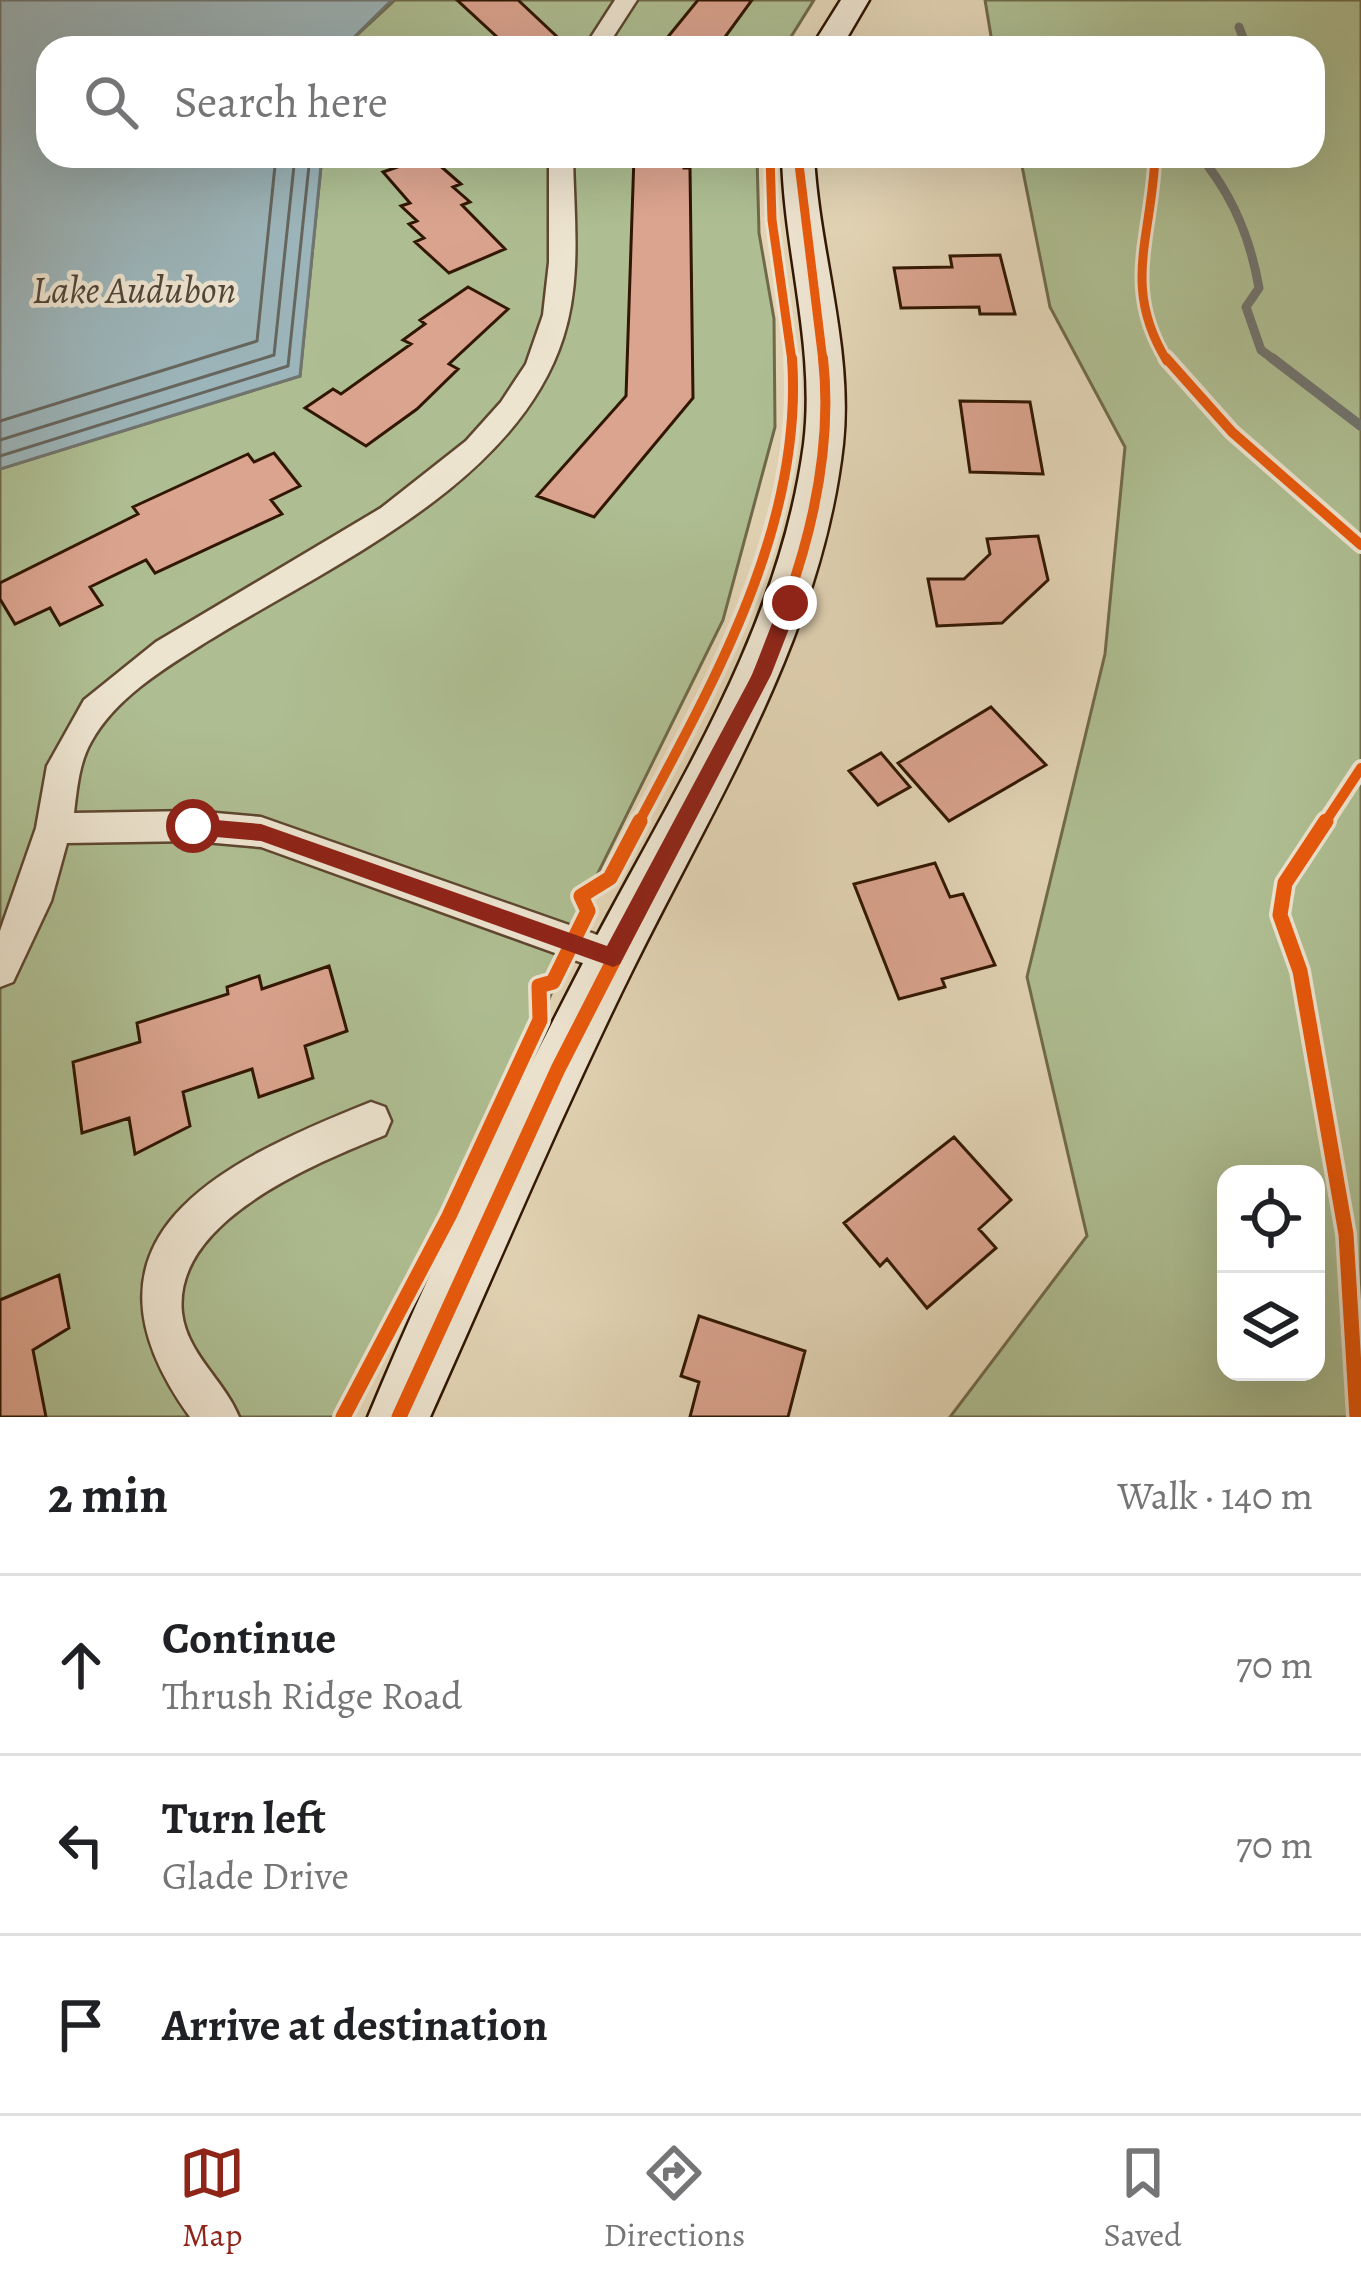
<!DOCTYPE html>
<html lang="en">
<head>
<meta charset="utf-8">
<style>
  :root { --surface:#fff; --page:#f6f6f6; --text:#202124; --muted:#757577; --line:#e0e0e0; --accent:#8f2418 }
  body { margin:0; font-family:Alegreya,serif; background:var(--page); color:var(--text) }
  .controls { position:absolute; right:36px; bottom:36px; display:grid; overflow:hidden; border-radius:24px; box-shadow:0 12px 48px #0002 }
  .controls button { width:108px; height:108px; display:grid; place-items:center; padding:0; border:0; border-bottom:3px solid var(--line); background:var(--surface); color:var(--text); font:60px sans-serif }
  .stop { position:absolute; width:36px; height:36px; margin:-27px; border:9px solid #8f2418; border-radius:50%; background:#fff }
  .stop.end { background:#8f2418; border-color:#fff; box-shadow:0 3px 12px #0008 }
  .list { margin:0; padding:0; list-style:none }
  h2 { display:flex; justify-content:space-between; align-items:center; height:156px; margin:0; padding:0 48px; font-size:51px }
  h2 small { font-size:39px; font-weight:400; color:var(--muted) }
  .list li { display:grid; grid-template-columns:78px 1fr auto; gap:36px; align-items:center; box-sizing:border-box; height:180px; padding:0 48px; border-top:3px solid var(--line) }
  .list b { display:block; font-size:45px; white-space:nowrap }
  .list p { margin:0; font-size:39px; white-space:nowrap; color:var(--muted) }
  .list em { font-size:39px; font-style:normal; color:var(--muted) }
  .icon { flex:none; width:66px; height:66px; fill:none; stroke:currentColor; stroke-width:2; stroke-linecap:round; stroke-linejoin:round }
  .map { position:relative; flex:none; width:1361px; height:1417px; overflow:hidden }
  .search { position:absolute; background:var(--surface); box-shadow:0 12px 48px #0002; left:36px; right:36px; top:36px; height:132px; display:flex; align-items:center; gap:30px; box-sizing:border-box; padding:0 42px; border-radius:36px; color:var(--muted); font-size:45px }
  .sheet { height:696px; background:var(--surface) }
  nav { display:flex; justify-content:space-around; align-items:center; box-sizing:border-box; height:168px; border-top:3px solid var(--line); background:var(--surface); font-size:33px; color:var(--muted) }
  nav a { display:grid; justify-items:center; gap:6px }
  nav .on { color:var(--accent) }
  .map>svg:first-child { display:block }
  .green { fill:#aebe92; stroke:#706a4a; stroke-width:3; fill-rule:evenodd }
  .water { fill:#9cb5ba; stroke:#717570; stroke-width:3 }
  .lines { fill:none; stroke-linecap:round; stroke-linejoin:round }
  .shore { stroke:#66665e; stroke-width:3 }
  .stream-far1 { stroke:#717570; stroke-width:9 }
  .stream { stroke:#717570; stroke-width:10 }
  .building { fill:#dba48f; stroke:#311602; stroke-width:3 }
  .street-casing { stroke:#5e462f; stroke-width:5 }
  .secondary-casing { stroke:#311602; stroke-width:5 }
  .street { fill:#ede4d0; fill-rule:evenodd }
  .secondary { fill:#ede4d0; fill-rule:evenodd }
  .cycleway-far2-casing { stroke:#ede4d0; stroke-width:15 }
  .cycleway-far1-casing { stroke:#ede4d0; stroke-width:18 }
  .cycleway-casing { stroke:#ede4d0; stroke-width:22 }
  .cycleway-far2 { stroke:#e8590c; stroke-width:9 }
  .cycleway-far1 { stroke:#e8590c; stroke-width:10 }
  .cycleway { stroke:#e8590c; stroke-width:15 }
  .route { fill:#8f2418 }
  .labels { text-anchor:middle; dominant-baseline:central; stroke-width:9; stroke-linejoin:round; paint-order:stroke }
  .far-water-label { font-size:39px; font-style:italic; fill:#514639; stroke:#ede4d0 }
</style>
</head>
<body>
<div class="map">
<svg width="1361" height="1417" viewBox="0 0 1361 1417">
  <rect width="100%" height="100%" fill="#e3d5b6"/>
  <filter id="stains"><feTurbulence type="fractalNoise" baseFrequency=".00167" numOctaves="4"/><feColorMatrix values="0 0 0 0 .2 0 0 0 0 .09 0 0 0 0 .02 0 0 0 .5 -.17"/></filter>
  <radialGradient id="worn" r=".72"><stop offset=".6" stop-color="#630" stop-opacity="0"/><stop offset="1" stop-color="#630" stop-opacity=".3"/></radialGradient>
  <path class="green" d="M395,0H814L784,48H343Z
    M985,0H1361V1417H950L1087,1236L1027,977L1105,654L1125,447L1050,307L1020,156H1313V48H993ZM1226,1174H1316V1372H1226Z
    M322,156H757L759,233L774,319L775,427L723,620L596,877L533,1041L344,1417H0V469L300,376Z"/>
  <path class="water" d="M0,0H392L343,48H48V156H322L300,376L0,469Z"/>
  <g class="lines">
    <path class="shore" d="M0,421L257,341L276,156
      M0,440L274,355L295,156
      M0,456L288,366L310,156"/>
    <path class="stream-far1" d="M1239,27L1247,48
      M1211,156L1208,166C1236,203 1251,242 1259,288L1246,307L1261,350L1276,361"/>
    <path class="stream" d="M1272,358L1361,426"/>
  </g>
  <path class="building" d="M457,0H518L569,48H509Z
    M698,0H752L717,48H666L673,40L667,38Z
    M429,156L461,184L453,187L470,202L462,205L505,249L449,273L415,242L424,238L409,224L417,221L401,206L410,203L383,172Z
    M634,156H683L684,168H690L693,398L594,517L537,496L626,396Z
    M1000,255L1015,314H980L979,307L901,308L894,268L952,267L950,256Z
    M468,287L508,309L449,364L458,369L417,409L366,446L305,408L333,389L341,394L411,344L403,340L425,324L420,320Z
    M960,401L1030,402L1043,474L970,472Z
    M274,453L300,486L271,500L282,514L155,573L146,560L90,587L102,605L60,625L50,608L15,624L0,599V583L138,514L133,507L248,454L254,462Z
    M1038,536L1048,580L1002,623L937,626L928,579H964L990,554L987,539Z
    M991,707L1046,765L949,821L898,763Z
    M881,753L910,787L878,805L849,771Z
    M935,863L950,897L963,894L995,965L942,979L945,987L899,999L854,884Z
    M329,966L347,1031L305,1046L313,1078L259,1097L252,1069L183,1092L190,1126L135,1154L129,1118L82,1133L73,1062L140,1042L137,1023L228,994L227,987L259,976L262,989Z
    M954,1137L1011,1200L979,1229L996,1248L927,1308L887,1259L880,1266L844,1223Z
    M59,1275L69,1328L33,1350L46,1417H0V1300Z
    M699,1316L805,1351L788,1417H690L699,1382L681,1376Z"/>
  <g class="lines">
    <defs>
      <path id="street" d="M615,0H637L606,48H584Z
        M549,156H573C574,216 582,280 563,338C516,485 329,566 208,641C165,668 116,697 91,742C79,763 77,789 74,813L193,811L261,817L626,945L632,957L626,969L613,974L261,847L193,841L67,843L51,901L13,982L0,987V931L36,828L47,766L84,700L156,642L381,508L466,441L501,402L526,364L543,315L549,262Z
        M371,1102L385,1107L391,1121L385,1135C317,1163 172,1220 182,1313C187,1354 224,1380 239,1417H190C60,1237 221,1162 371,1102Z"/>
      <path id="secondary" d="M841,0H869L841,48H811Z
        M782,156H814C819,252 853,347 843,444C822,635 715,802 632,971C560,1117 497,1268 430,1417H368C436,1253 516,1091 598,934C681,778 780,624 804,444C816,348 784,252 782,156Z"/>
    </defs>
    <use href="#street" class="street-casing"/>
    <use href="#secondary" class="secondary-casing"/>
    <use href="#street" class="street"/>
    <use href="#secondary" class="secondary"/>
    <defs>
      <path id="cycleway-far2" d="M770,156L772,220L792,361
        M798,156L823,361
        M1155,156C1152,237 1121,287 1167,361"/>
      <path id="cycleway-far1" d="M1166,358L1232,432L1361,545
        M638,824C714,681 804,525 792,358
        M683,824C757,684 841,522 823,358
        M1324,824L1361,768"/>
      <path id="cycleway" d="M1326,821L1285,883L1280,915L1300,971L1346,1234L1357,1417
        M343,1417L449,1216L540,1020L539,986L553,982L588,911L581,896L610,878L640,821
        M399,1417L558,1069L685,821"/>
    </defs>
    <use href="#cycleway-far2" class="cycleway-far2-casing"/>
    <use href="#cycleway-far1" class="cycleway-far1-casing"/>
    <use href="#cycleway" class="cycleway-casing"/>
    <use href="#cycleway-far2" class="cycleway-far2"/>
    <use href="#cycleway-far1" class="cycleway-far1"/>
    <use href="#cycleway" class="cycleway"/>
  </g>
  <path class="route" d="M790,596L799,603L771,675L620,964L613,967L261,841L193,835L183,826L193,818L261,824L607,946L752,675L780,603Z"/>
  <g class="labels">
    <g class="far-water-label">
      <text x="134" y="289">Lake Audubon</text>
    </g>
  </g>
  <rect width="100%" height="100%" filter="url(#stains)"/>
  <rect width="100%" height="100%" fill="url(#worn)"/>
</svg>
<div class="controls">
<button><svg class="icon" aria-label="locate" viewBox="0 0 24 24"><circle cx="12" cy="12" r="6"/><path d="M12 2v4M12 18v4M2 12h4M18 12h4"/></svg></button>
<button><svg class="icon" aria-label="layers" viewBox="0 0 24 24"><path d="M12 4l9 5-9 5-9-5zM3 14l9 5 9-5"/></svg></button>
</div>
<div class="stop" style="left:193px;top:826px"></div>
<div class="stop end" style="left:790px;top:603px"></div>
<div class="search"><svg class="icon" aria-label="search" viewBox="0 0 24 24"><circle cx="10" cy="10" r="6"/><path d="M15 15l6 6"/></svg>Search here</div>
</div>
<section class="sheet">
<h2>2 min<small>Walk · 140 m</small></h2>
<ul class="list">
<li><svg class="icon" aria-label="ahead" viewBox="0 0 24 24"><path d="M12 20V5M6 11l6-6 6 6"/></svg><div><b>Continue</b><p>Thrush Ridge Road</p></div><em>70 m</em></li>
<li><svg class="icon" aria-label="left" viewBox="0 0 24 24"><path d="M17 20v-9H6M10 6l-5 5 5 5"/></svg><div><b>Turn left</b><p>Glade Drive</p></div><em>70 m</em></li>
<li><svg class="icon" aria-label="arrive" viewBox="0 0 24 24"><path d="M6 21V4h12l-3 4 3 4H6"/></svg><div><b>Arrive at destination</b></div></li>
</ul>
</section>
<nav>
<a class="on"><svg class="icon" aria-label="map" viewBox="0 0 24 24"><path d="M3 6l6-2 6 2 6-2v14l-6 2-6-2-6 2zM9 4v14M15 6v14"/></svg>Map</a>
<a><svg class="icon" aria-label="directions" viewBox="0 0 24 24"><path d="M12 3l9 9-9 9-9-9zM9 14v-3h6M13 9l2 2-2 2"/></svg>Directions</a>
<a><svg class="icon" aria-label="saved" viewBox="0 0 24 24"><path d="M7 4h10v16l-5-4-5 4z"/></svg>Saved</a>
</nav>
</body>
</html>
